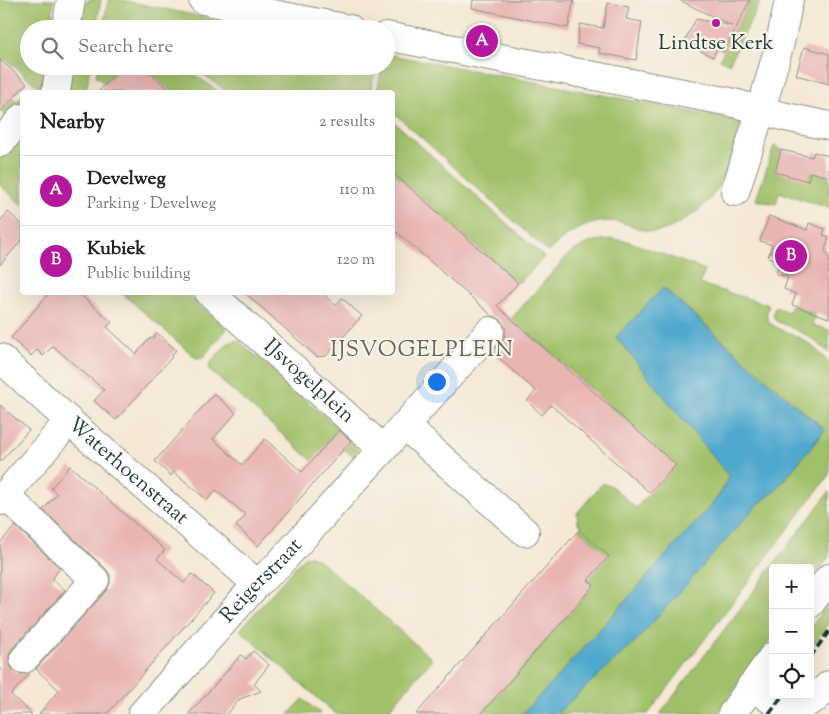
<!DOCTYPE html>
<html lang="en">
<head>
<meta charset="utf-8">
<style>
  :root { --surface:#fff; --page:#f2f2f2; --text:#222; --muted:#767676; --line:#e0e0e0; --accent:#b5179e }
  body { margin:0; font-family:"Sorts Mill Goudy",serif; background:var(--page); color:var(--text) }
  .controls { position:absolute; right:15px; bottom:15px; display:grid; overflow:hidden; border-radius:5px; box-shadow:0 5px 20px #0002 }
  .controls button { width:45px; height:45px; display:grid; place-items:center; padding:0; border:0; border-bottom:1px solid var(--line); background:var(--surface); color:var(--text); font:25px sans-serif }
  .you { position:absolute; left:436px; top:381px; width:18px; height:18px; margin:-12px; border:4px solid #fff; border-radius:50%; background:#1a73e8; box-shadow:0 0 0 8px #1a73e833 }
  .badge { display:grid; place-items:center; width:32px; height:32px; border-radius:50%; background:var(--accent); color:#fff; font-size:16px; font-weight:700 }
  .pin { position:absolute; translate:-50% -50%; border:2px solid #fff; box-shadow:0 1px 5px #0006 }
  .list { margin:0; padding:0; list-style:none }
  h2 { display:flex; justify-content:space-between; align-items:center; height:65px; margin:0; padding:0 20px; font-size:21px }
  h2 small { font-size:16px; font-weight:400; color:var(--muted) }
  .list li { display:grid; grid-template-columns:32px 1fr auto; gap:15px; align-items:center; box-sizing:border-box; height:70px; padding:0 20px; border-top:1px solid var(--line) }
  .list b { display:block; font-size:19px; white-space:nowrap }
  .list p { margin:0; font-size:16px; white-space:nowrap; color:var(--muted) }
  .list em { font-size:16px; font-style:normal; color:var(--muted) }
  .icon { flex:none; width:28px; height:28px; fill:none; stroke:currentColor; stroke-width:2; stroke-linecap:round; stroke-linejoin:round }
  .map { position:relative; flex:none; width:829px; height:714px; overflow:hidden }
  .search { position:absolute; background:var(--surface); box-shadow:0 5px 20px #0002; left:20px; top:20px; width:375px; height:55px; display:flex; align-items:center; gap:12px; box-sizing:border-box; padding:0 18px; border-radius:28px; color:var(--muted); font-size:19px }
  .panel { position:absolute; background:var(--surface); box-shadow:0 5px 20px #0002; left:20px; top:90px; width:375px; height:205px; border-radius:5px }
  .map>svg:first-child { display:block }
  .green { fill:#a0c169; stroke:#607f4e }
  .water { fill:#4fa8cd; stroke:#377280 }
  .building { fill:#e9b5b2 }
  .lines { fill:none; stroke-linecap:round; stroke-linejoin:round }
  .minor-casing { stroke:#8a9284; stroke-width:30 }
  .major-casing { stroke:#8a9284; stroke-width:30 }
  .minor { stroke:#fff; stroke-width:28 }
  .major { stroke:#fff; stroke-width:28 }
  .rail { stroke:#1f3d34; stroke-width:4; stroke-dasharray:8 4; stroke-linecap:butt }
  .poi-dot { fill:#b5179e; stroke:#f7f3e8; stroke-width:2 }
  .labels { text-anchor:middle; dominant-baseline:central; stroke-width:4.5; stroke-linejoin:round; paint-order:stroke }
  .poi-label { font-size:21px; fill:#1f3d34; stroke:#f7f3e8 }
  .street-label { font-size:21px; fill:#1f3d34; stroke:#f7f3e8 }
  .neighbourhood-label { font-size:22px; letter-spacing:1px; fill:#666760; stroke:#f7f3e8 }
</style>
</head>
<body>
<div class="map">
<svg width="829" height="714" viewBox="0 0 829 714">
  <rect width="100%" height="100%" fill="#f7f3e8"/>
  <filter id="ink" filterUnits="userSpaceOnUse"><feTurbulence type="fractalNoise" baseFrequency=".02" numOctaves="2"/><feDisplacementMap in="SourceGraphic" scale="10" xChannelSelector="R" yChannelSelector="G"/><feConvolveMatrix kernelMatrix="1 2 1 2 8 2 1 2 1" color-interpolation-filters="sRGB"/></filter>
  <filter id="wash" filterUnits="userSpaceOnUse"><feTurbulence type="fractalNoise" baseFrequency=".0096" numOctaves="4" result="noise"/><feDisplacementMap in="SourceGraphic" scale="20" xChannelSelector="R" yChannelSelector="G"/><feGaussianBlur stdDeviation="1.12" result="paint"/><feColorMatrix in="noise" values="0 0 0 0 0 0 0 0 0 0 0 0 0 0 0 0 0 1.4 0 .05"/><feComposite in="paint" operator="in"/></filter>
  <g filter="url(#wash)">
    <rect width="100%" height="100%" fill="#f5e8d5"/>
    <path class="green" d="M0,0H54L50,29H29V66H44L41,89L5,59L0,64Z
      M88,0H101L97,23L79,19L81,2L87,3Z
      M108,0H121L261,29H125L104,24Z
      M750,0H761L729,64L720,59Z
      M386,54L740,121L741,124C729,164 723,198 684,220C675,226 664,232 652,232C643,231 630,224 619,222C593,217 566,233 548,252L393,112L392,92H377L382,66H386Z
      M71,66H90L86,92H67Z
      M98,66H121L105,84L99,78L96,77Z
      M142,66H183L219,92H172Z
      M192,66H376L370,92H228Z
      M22,96V109L12,122L0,111L12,97L17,101Z
      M393,121L544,257L524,278L518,283L393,172Z
      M22,130V205L0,185V151Z
      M774,146L781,150L776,172L808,180L810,172L829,177V208L779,192L776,204L756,200Z
      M611,239L627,241L705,270L700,284L769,305C768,310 765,315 768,320C773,329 793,334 802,339C813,346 821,354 829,363V475L648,714H556L636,640L756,506L775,491L825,430L664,288L616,337L728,475C726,486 720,493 714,502L550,685L522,714H481L594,586L588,580L608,556L579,530L582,526L578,523L577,513L602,484L610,485L636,508L675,465L556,357L511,319L569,254L584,245L595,241Z
      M122,293H186L227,329L203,357L196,358Z
      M792,305L816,313L812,325L829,330V353C813,337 797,330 776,321C772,316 773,312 775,307L789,312Z
      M238,340L356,444C358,450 358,452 354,457L344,449L324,471L209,370L210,363L228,343Z
      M829,492V557L810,583V568H773V636L717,714H660Z
      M311,556L319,560L431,658V661L385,714H336L240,630L304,557Z
      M829,602V622L810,649V628Z
      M303,699L321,714H289Z"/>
    <path class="water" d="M663,288L789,400L825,430L775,491L756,506L636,641L556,714H522L550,685L714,502C721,493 727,486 728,475L616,337Z"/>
    <g id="blocks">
      <path class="building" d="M473,0H574L568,28L472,8Z
        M679,0H750L724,52L717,49L713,57L684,42L696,19L732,26Z
        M608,3L629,7L626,19L642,22L636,60L599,53L600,48L577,44L580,24L603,28Z
        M804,47L829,54V84L796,75Z
        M0,60L27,83L0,112Z
        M121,66H142L172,92H98Z
        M781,150L812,157L814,152L829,156V177L810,172L808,181L775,172Z
        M392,172L518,283L497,306L676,465L650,493L551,405L542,415L527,401L536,391L492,352L502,341L505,335V327L501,320L494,316H491L488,312L392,228Z
        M8,212L22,224V240L0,265V221Z
        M769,216L807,230L809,223L825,229L823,235L829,237L825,250L829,258V318L792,305L796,294L784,289L788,277L776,274L780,261L768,257L772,245L760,241Z
        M50,292H77L112,322L107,327L136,354L150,338L152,339L157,333L176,350L171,356L172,357L116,420L94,401L104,390L53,346L43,356L37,350L31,356L11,338Z
        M244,292H321L336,306L342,298L362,316L326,356L317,357Z
        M214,394L236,413L213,439L242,465L265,439L302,472L339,430L351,441L258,546L236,526L246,515L216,490L207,500L174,472L171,476L155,461Z
        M0,405L29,430L0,462Z
        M70,466L165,550L157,559L184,583L192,574L214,593L107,714H39L59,690L36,669L107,590L110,583V575L106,569L43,510L57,494L51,488Z
        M15,526L60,568L52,579L65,590L12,649L9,655V663L13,670L20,674H29L11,695L32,714H0V543Z
        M579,530L609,556L588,580L594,585L481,714H416Z
        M253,651L269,665L254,684L261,691L240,699L227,714H189L241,655L246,659Z"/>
    </g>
  </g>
  <g filter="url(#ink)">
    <use href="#blocks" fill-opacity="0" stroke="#8a9284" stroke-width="1"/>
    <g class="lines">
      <defs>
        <g id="minor">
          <path d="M203,0L349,29"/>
          <path d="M66,29L71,0"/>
          <path d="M386,36L730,102L786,117L829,126"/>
          <path d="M56,92L60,66"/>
          <path d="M0,143L22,118"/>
          <path d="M735,192L761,110L780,43L789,0"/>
          <path id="s1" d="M209,292L383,449"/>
          <path id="s2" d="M0,358L69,421L257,584"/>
          <path d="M405,426L525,532"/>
          <path d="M5,495L95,580L24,659"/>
          <path d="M0,501L69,421"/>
          <path d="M751,686L789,712L816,698L829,685"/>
          <path id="s3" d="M142,714L257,584L278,565L490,331"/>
        </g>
        <path id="major" d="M810,604L829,578
          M732,714L773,656"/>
      </defs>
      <use href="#minor" class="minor-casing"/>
      <use href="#major" class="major-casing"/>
      <use href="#minor" class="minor"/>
      <use href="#major" class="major"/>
      <path class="rail" d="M810,657L829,631
        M769,714L783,695"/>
    </g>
  </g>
  <circle class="poi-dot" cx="716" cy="23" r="5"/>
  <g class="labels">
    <g class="poi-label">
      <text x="716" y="44">Lindtse Kerk</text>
    </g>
    <g class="street-label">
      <text stroke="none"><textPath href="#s1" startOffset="134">IJsvogelplein</textPath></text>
      <text stroke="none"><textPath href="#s2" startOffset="171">Waterhoenstraat</textPath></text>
      <text stroke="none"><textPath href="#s3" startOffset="179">Reigerstraat</textPath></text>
    </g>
    <g class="neighbourhood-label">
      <text x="422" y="351">IJSVOGELPLEIN</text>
    </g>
  </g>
</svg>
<div class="controls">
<button>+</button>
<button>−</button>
<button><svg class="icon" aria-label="locate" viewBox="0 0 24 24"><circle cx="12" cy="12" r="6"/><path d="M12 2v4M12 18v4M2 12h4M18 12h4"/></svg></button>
</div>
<div class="you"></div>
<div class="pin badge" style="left:482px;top:41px">A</div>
<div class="pin badge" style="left:791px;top:256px">B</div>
<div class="search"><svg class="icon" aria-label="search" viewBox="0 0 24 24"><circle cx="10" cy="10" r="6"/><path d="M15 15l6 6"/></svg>Search here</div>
<section class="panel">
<h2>Nearby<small>2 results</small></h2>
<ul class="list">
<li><span class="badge">A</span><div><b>Develweg</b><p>Parking · Develweg</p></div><em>110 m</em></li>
<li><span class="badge">B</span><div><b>Kubiek</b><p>Public building</p></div><em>120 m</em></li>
</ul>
</section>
</div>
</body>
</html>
